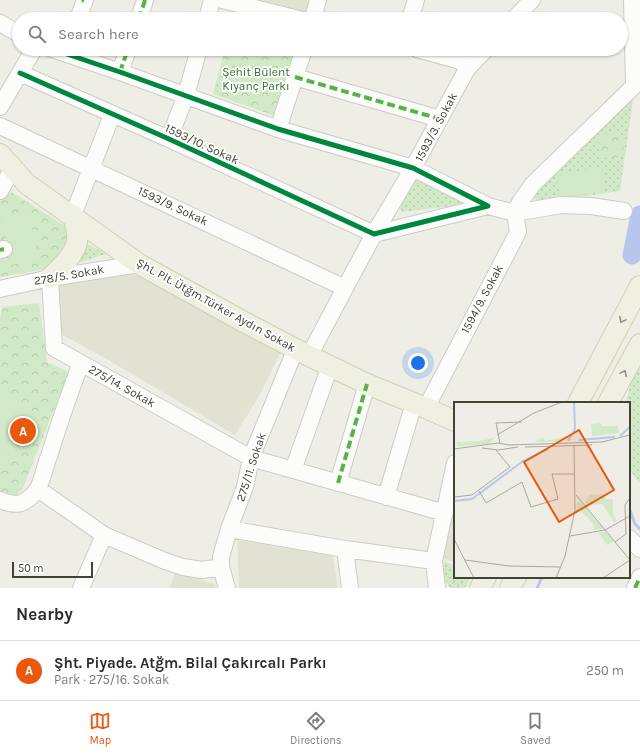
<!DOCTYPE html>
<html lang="en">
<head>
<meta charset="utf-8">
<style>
  :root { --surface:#fff; --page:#f7f7f7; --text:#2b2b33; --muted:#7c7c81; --line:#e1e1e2; --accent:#ea580c }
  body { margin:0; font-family:Karla,sans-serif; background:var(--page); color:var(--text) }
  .scale { position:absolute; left:12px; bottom:10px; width:81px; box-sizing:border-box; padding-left:4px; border:2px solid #434233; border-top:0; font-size:11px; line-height:14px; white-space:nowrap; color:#434233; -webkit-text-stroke:3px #fff; paint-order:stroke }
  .you { position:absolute; left:418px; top:363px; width:14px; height:14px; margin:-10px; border:3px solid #fff; border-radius:50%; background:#1a73e8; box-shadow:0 0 0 6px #1a73e833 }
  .badge { display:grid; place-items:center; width:26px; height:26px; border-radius:50%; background:var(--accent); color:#fff; font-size:13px; font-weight:700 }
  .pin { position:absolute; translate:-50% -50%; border:2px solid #fff; box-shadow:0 1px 4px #0006 }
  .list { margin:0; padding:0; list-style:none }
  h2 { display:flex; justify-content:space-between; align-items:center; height:52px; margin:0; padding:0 16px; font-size:17px }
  h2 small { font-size:13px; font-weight:400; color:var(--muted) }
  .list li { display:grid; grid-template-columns:26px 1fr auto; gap:12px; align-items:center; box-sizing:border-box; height:60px; padding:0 16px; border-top:1px solid var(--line) }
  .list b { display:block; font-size:15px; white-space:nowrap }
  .list p { margin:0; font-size:13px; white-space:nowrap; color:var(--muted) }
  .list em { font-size:13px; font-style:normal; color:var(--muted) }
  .icon { flex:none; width:22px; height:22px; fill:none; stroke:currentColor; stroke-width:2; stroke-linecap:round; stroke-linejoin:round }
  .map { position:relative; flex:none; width:640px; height:588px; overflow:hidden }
  .search { position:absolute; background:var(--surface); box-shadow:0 1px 3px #0004; left:12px; right:12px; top:12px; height:44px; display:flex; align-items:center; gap:10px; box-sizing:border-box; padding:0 14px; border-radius:22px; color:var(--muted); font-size:15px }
  .sheet { height:112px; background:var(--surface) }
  nav { display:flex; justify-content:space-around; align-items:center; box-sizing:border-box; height:56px; border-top:1px solid var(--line); background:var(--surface); font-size:11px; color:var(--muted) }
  nav a { display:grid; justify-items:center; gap:2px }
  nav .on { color:var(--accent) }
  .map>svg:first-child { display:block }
  .residential { fill:#e2e2d3 }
  .grass { fill:url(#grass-dots) }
  .park { fill:url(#park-crowns) }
  .pitch { fill:#d1e9c6 }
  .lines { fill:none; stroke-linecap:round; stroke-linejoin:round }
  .stream { stroke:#b7c6ec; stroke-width:3 }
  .river { stroke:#b7c6ec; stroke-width:19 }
  .minor-casing { stroke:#ccccc4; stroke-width:18 }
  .major-casing { stroke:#d0d0b4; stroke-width:22 }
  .minor { stroke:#fcfcfb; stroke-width:16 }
  .major { stroke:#f0f0e2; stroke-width:20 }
  .quiet { stroke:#57b346; stroke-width:4; stroke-dasharray:8 4; stroke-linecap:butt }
  .cycleway-casing { stroke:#fff; stroke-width:8 }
  .cycleway { stroke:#00873e; stroke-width:5 }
  .oneway { stroke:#919082 }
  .labels { text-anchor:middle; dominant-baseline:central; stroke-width:3.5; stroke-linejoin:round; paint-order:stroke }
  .park-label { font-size:12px; fill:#2d7328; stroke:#fff }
  .street-label { font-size:12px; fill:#434233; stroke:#fff }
  .inset-river { fill:none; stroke:#b7c6ec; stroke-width:2 }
  .inset-road { fill:none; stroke:#aaa99e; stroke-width:1 }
  .view { fill:#e8590c; fill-opacity:0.15; stroke:#e8590c; stroke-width:2 }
  .inset-edge { fill:none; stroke:#434233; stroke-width:2 }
</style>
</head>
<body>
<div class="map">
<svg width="640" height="588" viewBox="0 0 640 588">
  <defs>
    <pattern id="grass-dots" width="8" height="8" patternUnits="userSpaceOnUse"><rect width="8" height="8" fill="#d1e9c6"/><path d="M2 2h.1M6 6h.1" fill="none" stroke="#b5c9ab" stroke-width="1.8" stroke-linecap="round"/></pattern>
    <pattern id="park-crowns" width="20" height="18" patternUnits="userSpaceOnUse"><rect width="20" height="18" fill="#d1e9c6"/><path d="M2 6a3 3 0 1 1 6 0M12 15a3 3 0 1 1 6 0" fill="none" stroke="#b5c9ab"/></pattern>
  </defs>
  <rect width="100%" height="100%" fill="#eeeee6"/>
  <path class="residential" d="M254,0H317L313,15Z
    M130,273L161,287L281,352L258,398L235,435L110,361L59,333L54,282Z
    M455,502V563L441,557Z
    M237,540L333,556L338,588H239Z
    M176,572L215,584L216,588H169Z"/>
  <path class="grass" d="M634,93L620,191L537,203L533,193Z
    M417,178L476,203L402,212L400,208V201Z
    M81,240L106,254L75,264Z
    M640,365V481L639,483L629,469V403H626L631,381Z
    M444,562L455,565V577H471L465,588H450C444,579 442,574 444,562Z"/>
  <path class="park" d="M225,49H296L278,117L213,94Z
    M598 146a13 13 0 1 1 26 0a13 13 0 1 1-26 0Z
    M8,190L70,229L68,246L53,268L0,277V202Z
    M39,303L47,362L69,372L22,490L10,501L0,496V319L2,307Z"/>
  <path class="pitch" d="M602,168L604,192L560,197L556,173Z
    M29,213L39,258L12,265L2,219Z
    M0,390L36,415L4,461L0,459Z"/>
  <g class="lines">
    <path class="stream" d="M629,508L635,524L640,529
      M537,588L542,577"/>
    <path class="river" d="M632,255L640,215"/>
    <defs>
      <path id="minor" d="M222,0L299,19
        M78,19L85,0
        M139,19L145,0
        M207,19L212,0
        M313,19L318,0
        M410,19L416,0
        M514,19L532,0
        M0,23L19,34
        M417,49L461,61L467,69
        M120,72L128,49
        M20,73L169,139L374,234L488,206L413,168L278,129L120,72L52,49
        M295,77L440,119
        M0,107L34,49
        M0,126L345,288
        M278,129L304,49
        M169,139L186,95L199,49
        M0,191L9,175
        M515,213L520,202L533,184L634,86L632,0
        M515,213L561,205L591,206L624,211
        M73,215L112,115
        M0,250L4,249
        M50,278L54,348L251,458L445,513
        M0,289L50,278L139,264
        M309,356L345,288L374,234L413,168L467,69L486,49
        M426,408L518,232L515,213L488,206
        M293,470L330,366
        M338,483L367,384
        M38,489L104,535L165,561L183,567L202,570L221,567
        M386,497L414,403
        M0,500C17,507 25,505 37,490C41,485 46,463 49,456C59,424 69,394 81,363
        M229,529L345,549L434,561
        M629,538L640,549
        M345,549L350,588
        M81,588L104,535
        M227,588L221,567V557L229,529L245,487L251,458L296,348
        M437,588L434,561L455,463
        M635,588L640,577"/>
      <path id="major" d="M0,154L27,184L139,264L244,322L309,356L367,384L426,408L455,421
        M50,278C61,267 80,251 77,234C77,228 74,221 73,215
        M578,403L640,286
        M608,403L640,344
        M480,588L486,577
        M510,588L516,577"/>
    </defs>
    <use href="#minor" class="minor-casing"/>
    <use href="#major" class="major-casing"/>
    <use href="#minor" class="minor"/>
    <use href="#major" class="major"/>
    <path class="quiet" d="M82,0L84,1
      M139,19L145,0
      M120,72L128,49
      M295,77L440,119
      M0,250L4,249
      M338,483L367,384
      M635,588L640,577"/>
    <defs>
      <path id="cycleway" d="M20,73L169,139L374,234L488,206L413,168L278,129L120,72L52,49"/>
    </defs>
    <use href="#cycleway" class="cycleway-casing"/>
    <use href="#cycleway" class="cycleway"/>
  </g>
  <defs><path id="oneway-chevron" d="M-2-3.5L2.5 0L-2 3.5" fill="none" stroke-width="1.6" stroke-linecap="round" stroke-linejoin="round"/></defs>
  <g class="oneway">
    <use href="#oneway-chevron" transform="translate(622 320) rotate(118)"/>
    <use href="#oneway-chevron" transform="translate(624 373) rotate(-62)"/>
  </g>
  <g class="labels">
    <g class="park-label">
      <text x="256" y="72">Şehit Bülent<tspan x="256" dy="14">Kıyanç Parkı</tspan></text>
    </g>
    <g class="street-label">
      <text transform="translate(436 127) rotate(-62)">1593/3. Sokak</text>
      <text transform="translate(202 144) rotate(25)">1593/10. Sokak</text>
      <text transform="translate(173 206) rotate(25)">1593/9. Sokak</text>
      <text transform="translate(69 275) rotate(-10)">278/5. Sokak</text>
      <text transform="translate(482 299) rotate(-62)">1594/9. Sokak</text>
      <text transform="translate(216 305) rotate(29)">Şht. Plt. Ütğm.Türker Aydın Sokak</text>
      <text transform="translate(122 386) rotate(29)">275/14. Sokak</text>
      <text transform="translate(251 467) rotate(-72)">275/11. Sokak</text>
    </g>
  </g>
  <g transform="translate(454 402)">
    <rect width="176" height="176" fill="#eeeee6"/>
    <path d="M116,34L106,40H81L89,35L91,39ZM41,35L35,42L3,44L2,40L27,39Z" fill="#d1e9c6"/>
    <path d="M147,21V24H164L165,31L138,34L137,22ZM151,92L152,97H159V113L163,119L160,120L148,102L134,103L131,100L136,93ZM126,100L149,126L140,128L139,121L127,109H122L123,101ZM151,130L160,139L153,143L145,131Z" fill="#d1e9c6"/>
    <path class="inset-river" d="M166,34L176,25M125,38L161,35M114,39L121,27L120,0M0,99L18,97L69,59L94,47"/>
    <path class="inset-road" d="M43,33L80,11L108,0M46,41L42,21L68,20M71,45L138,43M28,46L44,48L64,45M0,47L44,41L55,43L148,40L176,33M25,89L32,101L68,80L77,105L104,97L98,72H121M122,93L176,158M0,95L18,93L56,65L42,48M116,134L151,128L176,114M0,137L20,176M161,140L172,132L171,103L176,96M11,158L55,164L106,165M102,176L111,154L121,108L120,43M149,176L176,158"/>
    <path class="view" d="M125,28L160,88L105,120L70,60Z"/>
    <rect width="176" height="176" class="inset-edge"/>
  </g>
</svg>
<div class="scale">50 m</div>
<div class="you"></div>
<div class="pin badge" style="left:23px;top:431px">A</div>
<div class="search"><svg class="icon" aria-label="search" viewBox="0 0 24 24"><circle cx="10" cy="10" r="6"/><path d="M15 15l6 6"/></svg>Search here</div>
</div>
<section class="sheet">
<h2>Nearby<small></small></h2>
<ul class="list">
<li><span class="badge">A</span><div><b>Şht. Piyade. Atğm. Bilal Çakırcalı Parkı</b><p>Park · 275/16. Sokak</p></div><em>250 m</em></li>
</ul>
</section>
<nav>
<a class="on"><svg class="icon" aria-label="map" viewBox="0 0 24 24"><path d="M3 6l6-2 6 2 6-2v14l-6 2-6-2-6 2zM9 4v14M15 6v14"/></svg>Map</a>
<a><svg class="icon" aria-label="directions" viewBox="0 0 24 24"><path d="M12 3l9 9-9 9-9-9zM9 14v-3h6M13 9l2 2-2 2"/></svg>Directions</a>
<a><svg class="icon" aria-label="saved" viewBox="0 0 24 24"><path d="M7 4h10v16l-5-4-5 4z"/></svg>Saved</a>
</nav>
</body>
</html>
